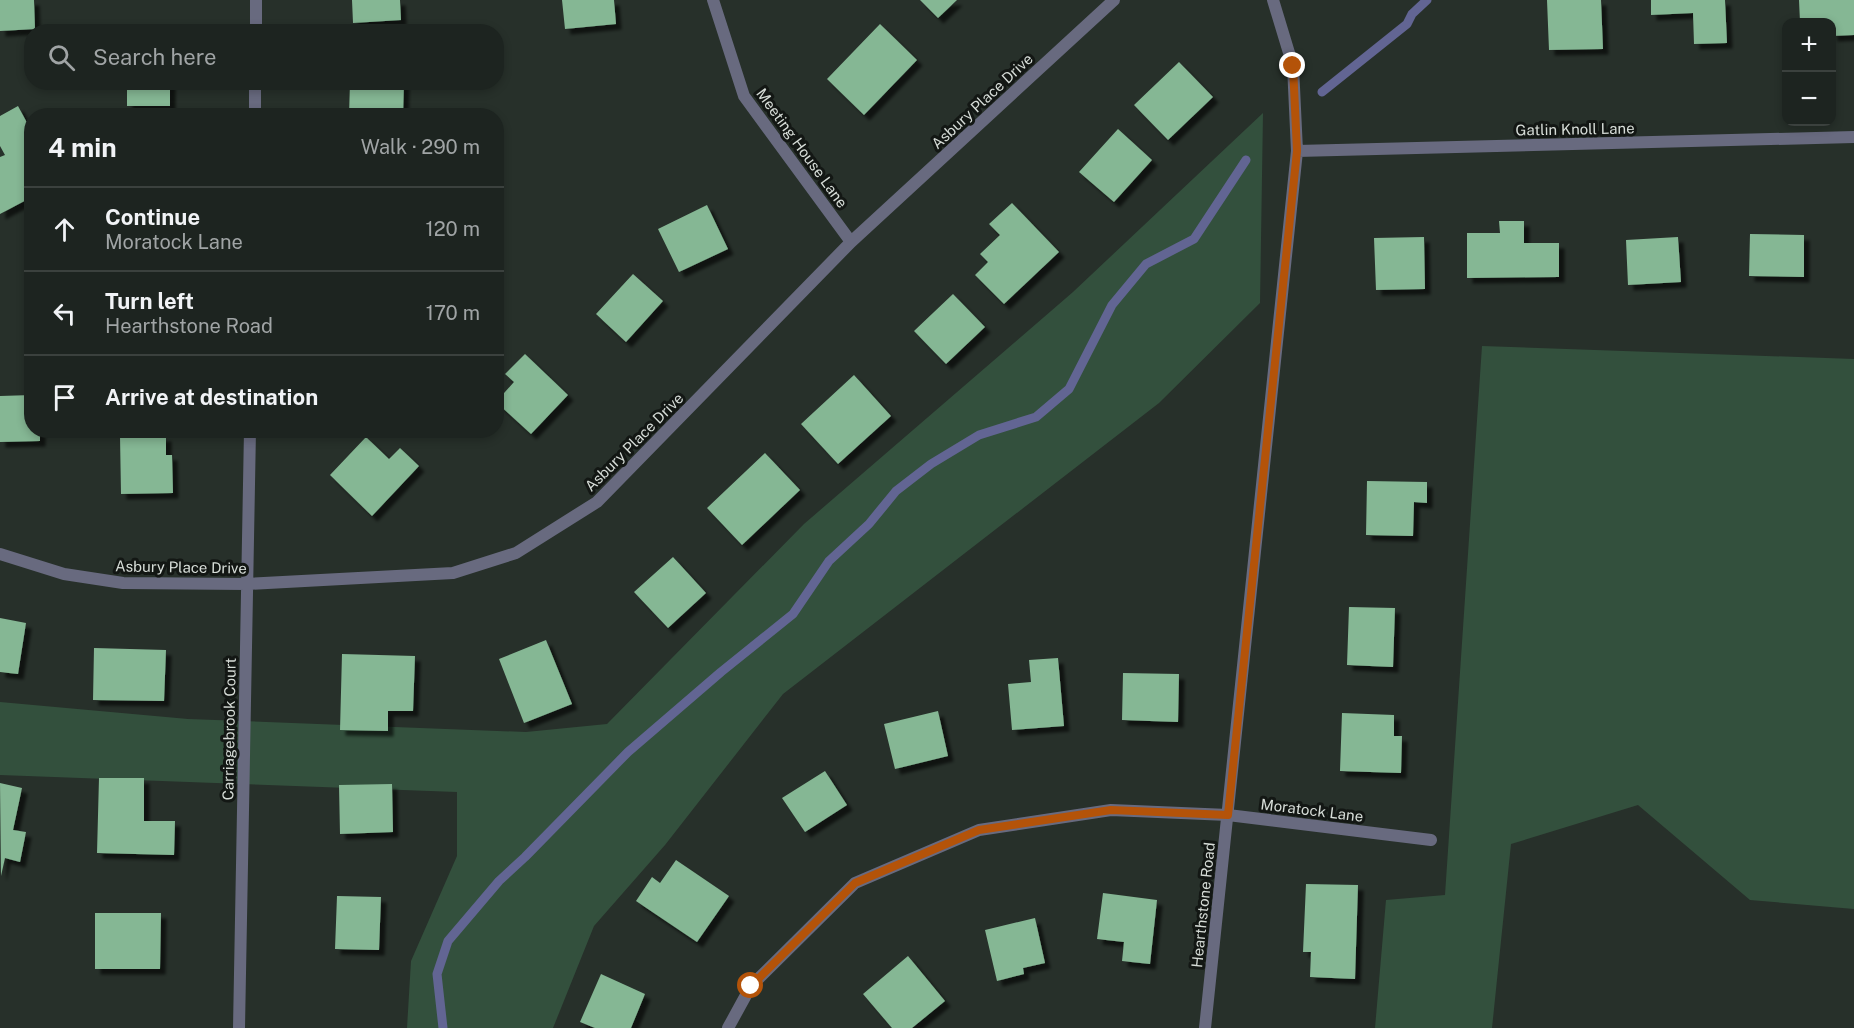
<!DOCTYPE html>
<html lang="en">
<head>
<meta charset="utf-8">
<style>
  :root { --surface:#1d2420; --page:#252c29; --text:#f1f3f6; --muted:#a0a4a5; --line:#3b413e }
  body { margin:0; font-family:"Public Sans",sans-serif; background:var(--page); color:var(--text) }
  .controls { position:absolute; right:18px; top:18px; display:grid; overflow:hidden; border-radius:12px; box-shadow:0 3px 9px #0003 }
  .controls button { width:54px; height:54px; display:grid; place-items:center; padding:0; border:0; border-bottom:2px solid var(--line); background:var(--surface); color:var(--text); font:30px sans-serif }
  .stop { position:absolute; width:18px; height:18px; margin:-14px; border:4px solid #b45309; border-radius:50%; background:#fff }
  .stop.end { background:#b45309; border-color:#fff; box-shadow:0 2px 6px #0008 }
  .list { margin:0; padding:0; list-style:none }
  h2 { display:flex; justify-content:space-between; align-items:center; height:78px; margin:0; padding:0 24px; font-size:26px }
  h2 small { font-size:20px; font-weight:400; color:var(--muted) }
  .list li { display:grid; grid-template-columns:39px 1fr auto; gap:18px; align-items:center; box-sizing:border-box; height:84px; padding:0 24px; border-top:2px solid var(--line) }
  .list b { display:block; font-size:22px; white-space:nowrap }
  .list p { margin:0; font-size:20px; white-space:nowrap; color:var(--muted) }
  .list em { font-size:20px; font-style:normal; color:var(--muted) }
  .icon { flex:none; width:33px; height:33px; fill:none; stroke:currentColor; stroke-width:2; stroke-linecap:round; stroke-linejoin:round }
  .map { position:relative; flex:none; width:1854px; height:1028px; overflow:hidden }
  .search { position:absolute; background:var(--surface); box-shadow:0 3px 9px #0003; left:24px; top:24px; width:480px; height:66px; display:flex; align-items:center; gap:15px; box-sizing:border-box; padding:0 21px; border-radius:24px; color:var(--muted); font-size:22px }
  .panel { position:absolute; background:var(--surface); box-shadow:0 3px 9px #0003; left:24px; top:108px; width:480px; height:330px; border-radius:24px }
  .map>svg:first-child { display:block }
  .green { fill:#33503d }
  .lines { fill:none; stroke-linecap:round; stroke-linejoin:round }
  .stream { stroke:#626593; stroke-width:9 }
  .building { fill:#85b794; filter:url(#shadow) }
  .street { stroke:#686a7f; stroke-width:12 }
  .route { stroke:#b45309; stroke-width:8 }
  .labels { text-anchor:middle; dominant-baseline:central; stroke-width:6; stroke-linejoin:round; paint-order:stroke }
  .street-label { font-size:15px; fill:#d6dcd7; stroke:#131714 }
</style>
</head>
<body>
<div class="map">
<svg width="1854" height="1028" viewBox="0 0 1854 1028">
  <defs>
    <filter id="shadow"><feDropShadow dx="5.5" dy="5.5" stdDeviation="1.5" flood-color="#0009"/></filter>
  </defs>
  <rect width="100%" height="100%" fill="#27302a"/>
  <path class="green" d="M1263,113L1260,303L1159,403L783,694L665,845L594,926L553,1028H407L411,961L457,856V792L0,775V702L188,719L526,732L607,724L804,524L1073,292Z
    M1482,346L1854,359V909L1750,900L1638,805L1511,844L1492,1028H1375L1386,900L1445,895Z"/>
  <g class="lines">
    <path class="stream" d="M1322,92L1407,24L1412,14L1427,0
      M443,1028L437,974L448,941L499,881L525,857L628,752L721,672L793,614L829,561L869,524L896,491L931,464L979,435L1036,417L1069,389L1112,305L1146,264L1194,239L1246,160"/>
  </g>
  <path class="building" d="M0,0H34L35,29L0,31Z
    M352,0H400L401,20L353,23Z
    M562,0H614L616,24L565,29Z
    M920,0H957L938,18Z
    M1547,0H1601L1603,49L1549,50Z
    M1651,0H1725L1727,43L1694,44L1693,13L1651,15Z
    M1799,0H1854V35L1832,36V22H1800Z
    M880,24L917,60L864,115L827,79Z
    M1179,62L1213,97L1168,140L1134,105Z
    M127,82H170V106H127Z
    M350,82H404L403,116H349Z
    M18,106L32,132V197L0,214V157L5,155L0,146V116Z
    M1118,129L1152,160L1114,202L1079,172Z
    M1012,203L1059,252L1004,304L975,275L988,262L980,254L1000,235L989,224Z
    M707,205L728,249L679,272L658,229Z
    M1499,221H1524V243H1559V277L1467,278V233H1500Z
    M1750,234L1804,235V277L1749,276Z
    M1424,237L1425,289L1376,290L1374,238Z
    M1678,237L1681,282L1628,285L1626,240Z
    M633,274L663,301L626,342L596,314Z
    M953,294L985,327L946,364L914,331Z
    M525,354L568,395L531,434L496,402L514,382L505,374Z
    M854,375L891,416L838,464L801,424Z
    M32,395V430H40V441L0,442V396Z
    M120,436H166V455H172L173,493L121,494Z
    M366,437L389,459L400,448L419,466L372,516L330,475Z
    M765,453L800,490L742,545L707,508Z
    M1367,481L1427,482V503L1414,502L1413,536L1366,535Z
    M673,557L706,593L668,628L634,592Z
    M1349,607L1395,608L1393,667L1347,665Z
    M0,618L26,623L18,674L0,672Z
    M546,640L572,704L524,723L499,659Z
    M94,648L166,650L164,701L93,700Z
    M342,654L415,656L413,711H388V731L340,730Z
    M1058,658L1064,726L1012,730L1008,684L1031,682L1029,660Z
    M1123,673L1179,674L1178,722L1122,720Z
    M938,711L948,756L895,769L884,724Z
    M1342,713L1394,715V736H1402L1401,773L1340,771Z
    M825,771L847,805L805,832L782,798Z
    M99,778H144V821H175L174,855L97,853Z
    M0,783L22,788L13,830L26,832L20,862L5,858L1,876Z
    M392,784L393,832L340,834L339,785Z
    M676,860L729,896L697,942L636,901L652,877L660,883Z
    M1306,884L1358,885L1355,979L1310,977L1311,952H1303Z
    M1103,893L1157,900L1150,964L1122,961L1124,942L1097,939Z
    M337,896L381,897L379,950L335,949Z
    M95,913H161L160,969H95Z
    M1035,918L1045,963L1023,968L1024,974L997,981L985,930Z
    M908,956L945,1001L912,1028H892L863,994Z
    M601,974L645,994L631,1028H595L580,1022Z"/>
  <g class="lines">
    <path class="street" d="M713,0L744,96L851,242
      M256,32V0
      M255,116V82
      M1297,151L1854,137
      M0,554L64,574L123,583L247,584L453,573L516,553L597,502L851,242L1114,0
      M239,1028L250,430
      M728,1028L751,986L855,883L979,830L1111,810L1228,815L1431,840
      M1205,1028L1297,151L1293,66L1273,0"/>
  </g>
  <g class="lines">
    <path class="route" d="M751,986L855,883L979,830L1111,810L1228,815L1297,151L1293,66"/>
  </g>
  <g class="labels">
    <g class="street-label">
      <text transform="translate(982 101) rotate(-43)">Asbury Place Drive</text>
      <text transform="translate(1575 129) rotate(-1)">Gatlin Knoll Lane</text>
      <text transform="translate(802 148) rotate(54)">Meeting House Lane</text>
      <text transform="translate(634 442) rotate(-45)">Asbury Place Drive</text>
      <text transform="translate(181 567) rotate(1)">Asbury Place Drive</text>
      <text transform="translate(229 729) rotate(-89)">Carriagebrook Court</text>
      <text transform="translate(1312 810) rotate(7)">Moratock Lane</text>
      <text transform="translate(1203 905) rotate(-84)">Hearthstone Road</text>
    </g>
  </g>
</svg>
<div class="controls">
<button>+</button>
<button>−</button>
</div>
<div class="stop" style="left:751px;top:986px"></div>
<div class="stop end" style="left:1293px;top:66px"></div>
<div class="search"><svg class="icon" aria-label="search" viewBox="0 0 24 24"><circle cx="10" cy="10" r="6"/><path d="M15 15l6 6"/></svg>Search here</div>
<section class="panel">
<h2>4 min<small>Walk · 290 m</small></h2>
<ul class="list">
<li><svg class="icon" aria-label="ahead" viewBox="0 0 24 24"><path d="M12 20V5M6 11l6-6 6 6"/></svg><div><b>Continue</b><p>Moratock Lane</p></div><em>120 m</em></li>
<li><svg class="icon" aria-label="left" viewBox="0 0 24 24"><path d="M17 20v-9H6M10 6l-5 5 5 5"/></svg><div><b>Turn left</b><p>Hearthstone Road</p></div><em>170 m</em></li>
<li><svg class="icon" aria-label="arrive" viewBox="0 0 24 24"><path d="M6 21V4h12l-3 4 3 4H6"/></svg><div><b>Arrive at destination</b></div></li>
</ul>
</section>
</div>
</body>
</html>
